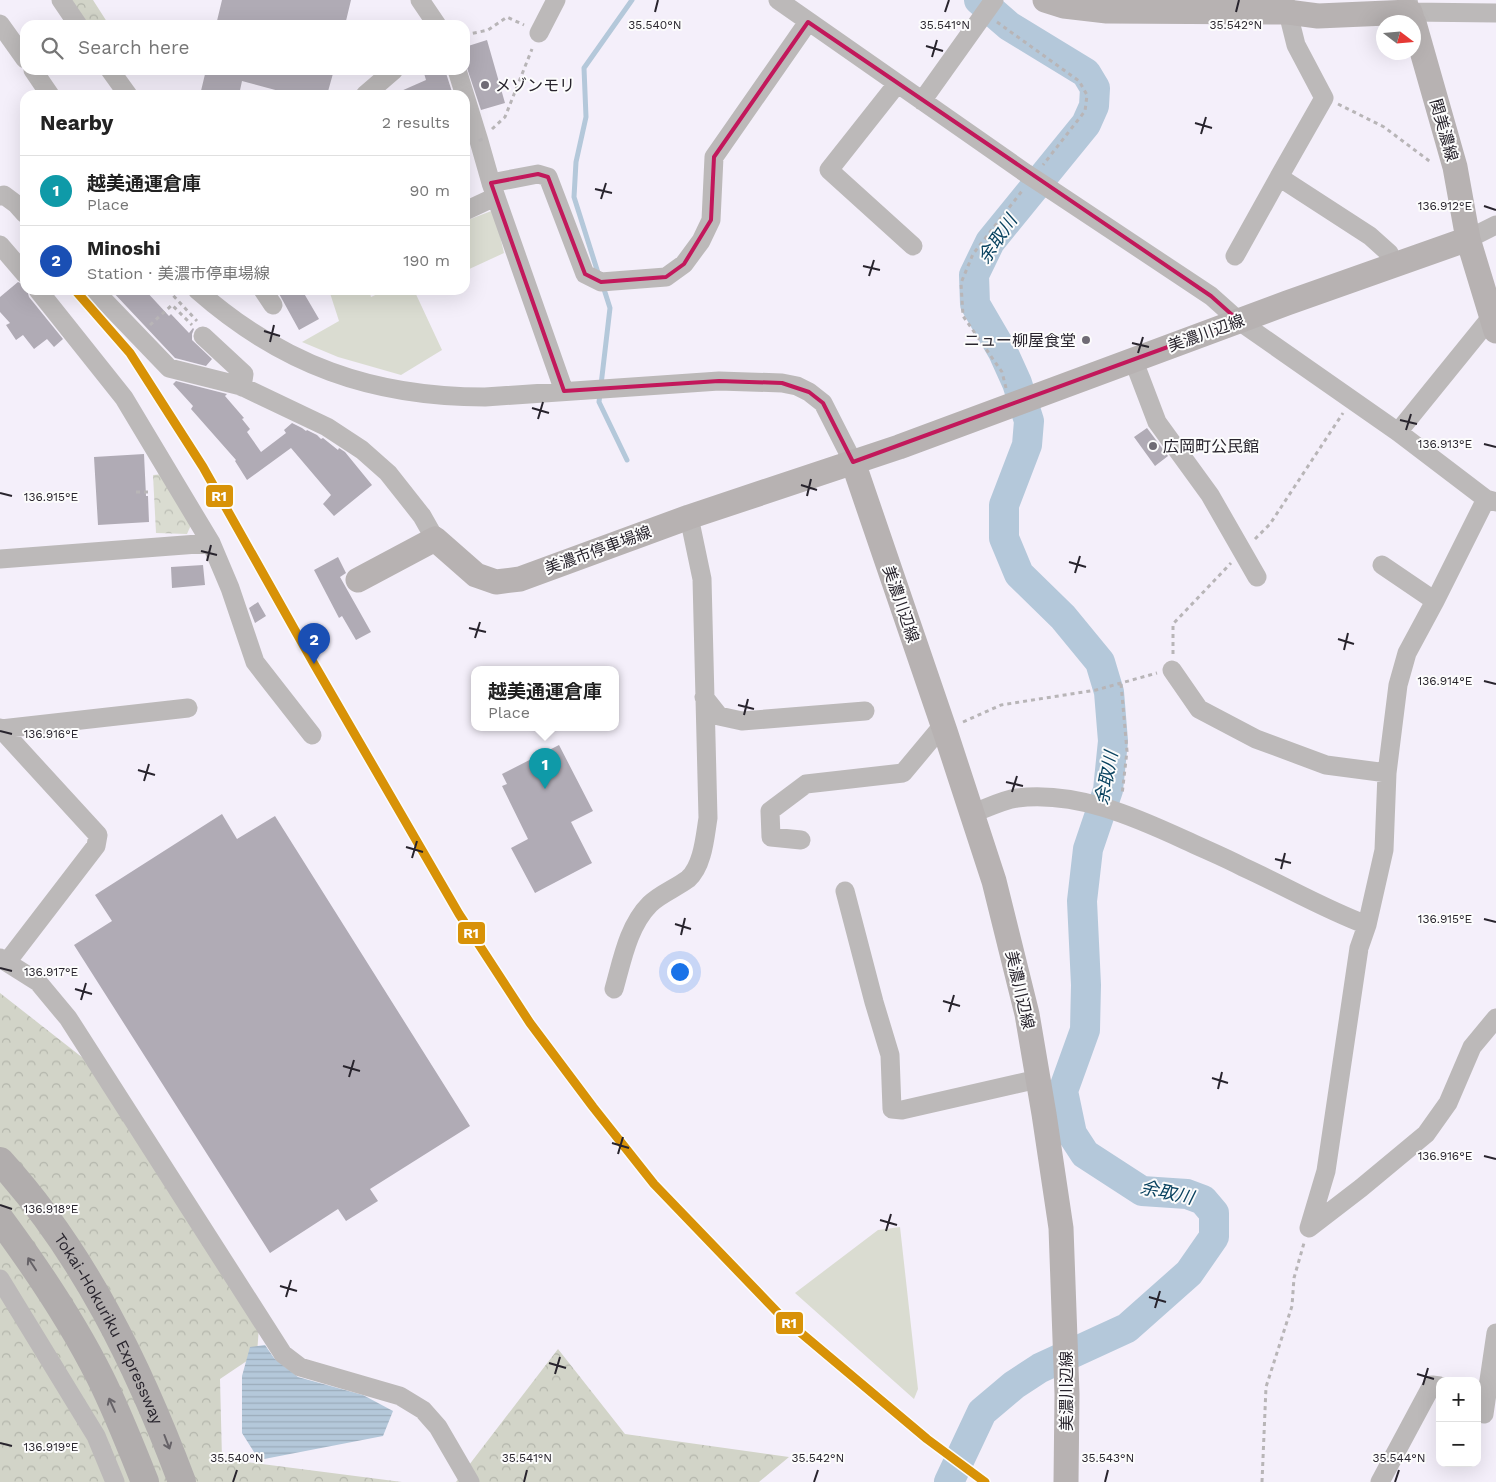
<!DOCTYPE html>
<html lang="en">
<head>
<meta charset="utf-8">
<style>
  :root { --surface:#fff; --page:#f6f6f6; --text:#222; --muted:#767676; --line:#e0e0e0; --accent:#0b8043 }
  body { margin:0; font-family:"Work Sans","Noto Sans JP",sans-serif; background:var(--page); color:var(--text) }
  .controls { position:absolute; right:15px; bottom:15px; display:grid; overflow:hidden; border-radius:10px; box-shadow:0 5px 20px #0002 }
  .controls button { width:45px; height:45px; display:grid; place-items:center; padding:0; border:0; border-bottom:1px solid var(--line); background:var(--surface); color:var(--text); font:25px sans-serif }
  .compass { position:absolute; left:1376px; top:15px; width:45px; height:45px; border-radius:50%; background:var(--surface); box-shadow:0 5px 20px #0002; rotate:106deg }
  .you { position:absolute; left:679px; top:971px; width:18px; height:18px; margin:-12px; border:4px solid #fff; border-radius:50%; background:#1a73e8; box-shadow:0 0 0 8px #1a73e833 }
  .badge { display:grid; place-items:center; width:32px; height:32px; border-radius:50%; background:var(--accent); color:#fff; font-size:16px; font-weight:700 }
  .pin { position:absolute; translate:-50% -41px; filter:drop-shadow(0 1px 2px #0008) }
  .pin::after { content:''; position:absolute; top:26px; width:18px; height:15px; background:inherit; clip-path:polygon(0 0,100% 0,50% 100%) }
  .popup { position:absolute; left:471px; top:666px; width:148px; height:65px; box-sizing:border-box; display:grid; place-content:center; border-radius:10px; background:var(--surface); filter:drop-shadow(0 1px 4px #0005); font-size:16px; white-space:nowrap; color:var(--muted) }
  .popup b { font-size:19px; color:var(--text) }
  .popup::after { content:''; position:absolute; left:50%; top:100%; margin-left:-10px; border:10px solid transparent; border-top-color:var(--surface) }
  .list { margin:0; padding:0; list-style:none }
  h2 { display:flex; justify-content:space-between; align-items:center; height:65px; margin:0; padding:0 20px; font-size:21px }
  h2 small { font-size:16px; font-weight:400; color:var(--muted) }
  .list li { display:grid; grid-template-columns:32px 1fr auto; gap:15px; align-items:center; box-sizing:border-box; height:70px; padding:0 20px; border-top:1px solid var(--line) }
  .list b { display:block; font-size:19px; white-space:nowrap }
  .list p { margin:0; font-size:16px; white-space:nowrap; color:var(--muted) }
  .list em { font-size:16px; font-style:normal; color:var(--muted) }
  .icon { flex:none; width:28px; height:28px; fill:none; stroke:currentColor; stroke-width:2; stroke-linecap:round; stroke-linejoin:round }
  .map { position:relative; flex:none; width:1496px; height:1482px; overflow:hidden }
  .search { position:absolute; background:var(--surface); box-shadow:0 5px 20px #0002; left:20px; top:20px; width:450px; height:55px; display:flex; align-items:center; gap:12px; box-sizing:border-box; padding:0 18px; border-radius:15px; color:var(--muted); font-size:19px }
  .panel { position:absolute; background:var(--surface); box-shadow:0 5px 20px #0002; left:20px; top:90px; width:450px; height:205px; border-radius:15px }
  .map>svg:first-child { display:block }
  .grass { fill:#dadcd1 }
  .forest { fill:url(#forest-crowns) }
  .park { fill:url(#park-crowns) }
  .water { fill:url(#water-rules) }
  .lines { fill:none; stroke-linecap:round; stroke-linejoin:round }
  .stream { stroke:#b4c8da; stroke-width:5 }
  .river { stroke:#b4c8da; stroke-width:30 }
  .building { fill:#b0abb5 }
  .path { stroke:#b8b5b7; stroke-width:3; stroke-dasharray:4 4; stroke-linecap:butt }
  .minor { stroke:#bcb9b9; stroke-width:19 }
  .major { stroke:#b7b2b2; stroke-width:25 }
  .highway { stroke:#b1adad; stroke-width:28 }
  .path-bridge { stroke:#b8b5b7; stroke-width:3; stroke-dasharray:4 4; stroke-linecap:butt }
  .minor-bridge { stroke:#bcb9b9; stroke-width:19 }
  .rail-1-casing { stroke:#fcfcfc; stroke-width:12 }
  .rail-1 { stroke:#d89207; stroke-width:9 }
  .oneway { stroke:#666267 }
  .marked { fill:none; stroke:#c2185b; stroke-width:4; stroke-linejoin:round }
  .ticks { fill:none; stroke:#28242d; stroke-width:2 }
  .poi-dot { fill:#6f6b75; stroke:#fcfcfc; stroke-width:2 }
  .labels { text-anchor:middle; dominant-baseline:central; stroke-width:4; stroke-linejoin:round; paint-order:stroke }
  .poi-label { font-size:16px; fill:#28242d; stroke:#fcfcfc; text-anchor:start }
  .street-label { font-size:16px; fill:#28242d; stroke:#fcfcfc }
  .water-label { font-size:18px; font-style:italic; fill:#09425f; stroke:#fcfcfc }
  .ticks-label { font-size:12px; text-anchor:middle; fill:#28242d; stroke:#fcfcfc; stroke-width:4; stroke-linejoin:round; paint-order:stroke }
  .line-badge { stroke:#fcfcfc; stroke-width:2 }
  .badge-label { font-size:14px; text-anchor:middle; font-weight:bold; fill:#fff }
</style>
</head>
<body>
<div class="map">
<svg width="1496" height="1482" viewBox="0 0 1496 1482">
  <defs>
    <pattern id="forest-crowns" width="20" height="18" patternUnits="userSpaceOnUse" patternTransform="scale(1.25)"><rect width="20" height="18" fill="#d2d4c8"/><path d="M2 6a3 3 0 1 1 6 0M12 15a3 3 0 1 1 6 0" fill="none" stroke="#b4b6ac"/></pattern>
    <pattern id="park-crowns" width="20" height="18" patternUnits="userSpaceOnUse" patternTransform="scale(1.25)"><rect width="20" height="18" fill="#dadcd1"/><path d="M2 6a3 3 0 1 1 6 0M12 15a3 3 0 1 1 6 0" fill="none" stroke="#bbbdb4"/></pattern>
    <pattern id="water-rules" width="6" height="5" patternUnits="userSpaceOnUse" patternTransform="scale(1.25)"><rect width="6" height="5" fill="#b4c8da"/><path d="M0 2.5h6" fill="none" stroke="#9bacbb"/></pattern>
  </defs>
  <rect width="100%" height="100%" fill="#f4effa"/>
  <path class="grass" d="M494,210L504,253L465,271V221Z
    M329,290H369L371,297L386,290H414L442,350L401,375L338,357L302,342L339,321Z
    M900,1227L918,1389L914,1399L795,1293L878,1230Z"/>
  <path class="forest" d="M69,0H93L109,25H85Z
    M0,993L83,1058L260,1312L257,1354L220,1379L222,1459L402,1482H0Z
    M558,1349L625,1434L789,1457L759,1482H456Z"/>
  <path class="park" d="M164,474L191,525L187,534L156,533L153,475Z"/>
  <path class="water" d="M265,1345L274,1358L298,1377L363,1395L393,1411L383,1436L259,1460L242,1433V1376L250,1347Z"/>
  <g class="lines">
    <path class="stream" d="M599,276L574,197L576,162L586,117L584,68L632,0
      M603,286L610,308L599,402L627,460"/>
    <path class="river" d="M949,1482L982,1412L1014,1385L1040,1368L1127,1328L1189,1273L1214,1237V1213L1203,1200L1187,1194L1142,1191L1085,1154L1072,1134L1063,1091L1085,1030L1086,985L1082,901L1088,849L1108,790L1113,741L1109,692L1100,662L1063,617L1019,574L1004,538V505L1027,445L1029,421L1017,383L1003,352L975,304L974,275L990,242L1086,124L1094,106L1095,88L1086,73L1009,26L979,0"/>
  </g>
  <path class="building" d="M222,0H351L345,25H216Z
    M487,40L505,103L481,110L465,62V47Z
    M206,70H334L327,95H294L242,81L239,95H200Z
    M423,70H440L442,75L446,73L453,95H392L426,80Z
    M18,282L25,285V290H27L29,297L63,339L54,347L47,339L34,349L23,335L16,340L6,325L10,323L0,312V297Z
    M111,290H145L169,316L171,314L189,333L193,328L194,329L192,334V340L212,359L206,366L175,358Z
    M277,290H302L319,319L299,330Z
    M176,381L227,394L225,396L244,418L242,419L250,429L247,432L261,452L286,433L284,430L292,423L302,428L306,431L307,430L317,435L321,439L323,438L338,450L339,448L345,452L372,485L334,516L323,504L331,495L291,448L247,480L235,461L236,460L191,409L193,406L173,384Z
    M1147,428L1168,456L1155,466L1134,437Z
    M144,454L146,496H148L149,522L98,525L94,457Z
    M338,557L346,573L340,577L371,632L356,640L342,616L339,618L314,570Z
    M203,565L205,585L172,588L171,567Z
    M258,602L266,616L255,623L249,608Z
    M559,745L593,811L571,822L592,863L535,893L511,848L528,839L502,786L507,784L502,774Z
    M222,814L237,839L275,816L470,1126L370,1189L378,1201L346,1221L338,1209L270,1253L74,945L112,921L95,895Z"/>
  <g class="lines">
    <path class="path" d="M997,22L1079,81L1087,95L1085,111L1043,165
      M465,35L488,30L507,17L524,25
      M1338,104L1384,127L1432,163
      M492,129L505,117L532,49
      M168,290L197,321
      M150,325L172,305L192,325
      M1006,388L1002,372L963,316L961,283L973,254L1022,191
      M136,492H152
      M1255,539L1270,524L1343,413
      M1173,654V624L1231,563
      M1121,684L1127,751L1122,795
      M963,722L1001,705L1096,690L1157,673
      M1262,1482L1266,1387L1292,1306L1294,1278L1304,1243"/>
    <path class="minor" d="M61,0L78,25
      M420,0L437,25
      M778,0L1027,174
      M1408,0L1410,12L1496,13
      M0,24L25,59
      M539,33L556,0
      M33,70L50,95
      M110,70L128,95
      M457,70L479,141L491,183L564,391
      M897,84L829,170L913,246
      M365,95L394,70
      M922,101L994,0
      M1279,177L1324,98L1296,45L1285,1
      M491,183L538,174L548,177L585,274L601,282L666,277L684,264L701,241L711,220L714,157L808,22
      M1050,189L1211,296L1239,321L1398,432L1486,499L1496,502
      M0,196L4,195L16,204L25,214
      M465,211L495,197
      M1468,239L1496,225
      M0,245L25,274
      M1235,256L1279,177L1370,236L1389,253L1395,265
      M38,290L124,398L211,543L230,588L255,662L312,735
      M94,290L169,368L241,386L327,427L362,450L388,473L422,516L435,539
      M197,290C282,365 372,397 485,397L719,381L782,383L797,386L809,392L823,403L853,462
      M263,290L273,305
      M203,336L244,374L242,387
      M1133,359L1157,422L1210,495L1257,577
      M1398,432L1492,316L1496,315
      M0,559L211,543
      M1382,565L1435,601
      M1172,670L1199,709L1256,739L1326,765L1387,773
      M704,697L719,716L742,721L865,711
      M0,728L98,835L96,846L7,962
      M1,729L188,708
      M971,814C985,809 1002,800 1017,798C1076,791 1133,816 1185,840C1204,849 1224,857 1243,867C1285,886 1324,909 1367,925
      M801,840L771,837L770,811L806,784L903,773L943,725
      M845,891L874,1002L890,1055L892,1109L902,1110L1038,1079
      M0,958L38,982L68,1018L283,1354L300,1367L400,1396L423,1410L438,1427L470,1482
      M614,989C622,961 628,926 650,904C660,894 676,888 688,879C703,866 705,836 708,818L702,579L689,517
      M1309,1228L1326,1171L1359,948L1367,925L1384,850L1387,773L1398,685L1407,653L1435,601L1486,499
      M1309,1228L1361,1188L1426,1134L1448,1103L1472,1047L1496,1018
      M0,1279L96,1436L115,1482
      M1477,1410L1484,1414L1496,1333
      M1380,1482L1432,1385L1440,1386"/>
    <path class="major" d="M1045,0L1064,6L1107,11L1288,12L1318,16L1410,12L1413,22
      M1414,23L1455,167L1468,239L1496,331
      M853,462L945,731L994,881L1027,1014L1044,1114L1061,1228L1067,1394L1066,1482
      M358,580L435,539L476,575L496,582L520,579L689,517L899,447L1287,303L1468,239"/>
    <g class="highway">
      <path id="s1" d="M0,1161C84,1253 139,1367 182,1482"/>
      <path d="M0,1219C37,1269 72,1321 100,1377C117,1411 131,1447 145,1482"/>
    </g>
    <path class="path-bridge" d="M479,141L485,137"/>
    <path class="minor-bridge" d="M1027,174L1050,189"/>
    <defs>
      <path id="rail-1" d="M75,290L130,353L203,467L314,664L459,914L530,1023L593,1107L654,1184L782,1317L927,1439L985,1482"/>
    </defs>
    <use href="#rail-1" class="rail-1-casing"/>
    <use href="#rail-1" class="rail-1"/>
  </g>
  <defs><path id="oneway-shaft" d="M-6 0H5M1.5-3L5.5 0L1.5 3" fill="none" stroke-width="1.6" stroke-linecap="round" stroke-linejoin="round" transform="scale(1.25)"/></defs>
  <g class="oneway">
    <use href="#oneway-shaft" transform="translate(32 1264) rotate(-123)"/>
    <use href="#oneway-shaft" transform="translate(112 1405) rotate(-114)"/>
    <use href="#oneway-shaft" transform="translate(167 1442) rotate(69)"/>
  </g>
  <path class="marked" d="M808,22L1211,296L1239,321L853,462L823,403L809,392L782,383L719,381L564,391L491,183L538,174L548,177L585,274L601,282L666,277L684,264L711,220L714,157Z"/>
  <path class="ticks" d="M655,12L658,0M945,12L949,0M1236,12L1239,0M926,46L943,51M932,57L937,40M1195,123L1212,128M1201,134L1206,117M595,189L612,193M601,199L606,183M1484,206L1496,210M863,266L880,270M869,276L874,260M264,331L280,336M270,342L274,325M1132,343L1149,347M1138,353L1143,337M532,408L549,413M538,419L543,402M1400,420L1417,424M1406,430L1411,414M1484,444L1496,447M801,485L817,490M0,493L12,496M807,496L811,479M201,551L217,555M207,561L211,545M1069,562L1086,567M1075,573L1080,556M469,628L486,632M475,638L480,622M1338,639L1354,644M1344,650L1348,633M1484,681L1496,684M738,705L754,709M744,715L748,699M0,731L12,734M138,770L155,775M144,781L149,764M1006,782L1023,786M1012,792L1017,776M406,847L423,852M412,858L417,841M1275,859L1291,863M1281,869L1285,853M1484,919L1496,922M675,924L691,929M681,935L685,918M0,968L12,971M75,989L92,994M81,1000L86,983M943,1001L960,1006M949,1012L954,995M343,1066L360,1071M349,1077L354,1060M1212,1078L1228,1083M1218,1089L1222,1072M612,1143L629,1148M618,1154L623,1137M1484,1156L1496,1159M0,1205L12,1209M880,1220L897,1225M886,1231L891,1214M280,1286L297,1291M286,1297L291,1280M1149,1297L1166,1302M1155,1308L1160,1291M549,1363L566,1368M555,1374L560,1357M1417,1374L1434,1379M1423,1385L1428,1368M0,1443L12,1446M233,1482L237,1470M524,1482L527,1470M814,1482L818,1470M1105,1482L1108,1470M1395,1482L1399,1470"/>
  <g class="poi-dot">
    <circle cx="485" cy="85" r="5"/>
    <circle cx="1086" cy="340" r="5"/>
    <circle cx="1153" cy="446" r="5"/>
  </g>
  <g class="labels">
    <g class="poi-label">
      <text x="495" y="85">メゾンモリ</text>
      <text x="1076" y="340" text-anchor="end">ニュー柳屋食堂</text>
      <text x="1163" y="446">広岡町公民館</text>
    </g>
    <g class="street-label">
      <text transform="translate(1444 130) rotate(74)">関美濃線</text>
      <text transform="translate(1206 333) rotate(-20)">美濃川辺線</text>
      <text transform="translate(598 550) rotate(-20)">美濃市停車場線</text>
      <text transform="translate(901 604) rotate(71)">美濃川辺線</text>
      <text transform="translate(1020 990) rotate(77)">美濃川辺線</text>
      <text stroke="none"><textPath href="#s1" startOffset="201">Tokai-Hokuriku Expressway</textPath></text>
      <text transform="translate(1066 1391) rotate(-90)">美濃川辺線</text>
    </g>
    <g class="water-label">
      <text transform="translate(997 239) rotate(-56)">余取川</text>
      <text transform="translate(1106 778) rotate(-79)">余取川</text>
      <text transform="translate(1167 1192) rotate(12)">余取川</text>
    </g>
  </g>
  <g class="ticks-label">
    <text x="655" y="29">35.540°N</text>
    <text x="945" y="29">35.541°N</text>
    <text x="1236" y="29">35.542°N</text>
    <text x="1445" y="210">136.912°E</text>
    <text x="1445" y="448">136.913°E</text>
    <text x="51" y="501">136.915°E</text>
    <text x="1445" y="685">136.914°E</text>
    <text x="51" y="738">136.916°E</text>
    <text x="1445" y="923">136.915°E</text>
    <text x="51" y="976">136.917°E</text>
    <text x="1445" y="1160">136.916°E</text>
    <text x="51" y="1213">136.918°E</text>
    <text x="51" y="1451">136.919°E</text>
    <text x="237" y="1462">35.540°N</text>
    <text x="527" y="1462">35.541°N</text>
    <text x="818" y="1462">35.542°N</text>
    <text x="1108" y="1462">35.543°N</text>
    <text x="1399" y="1462">35.544°N</text>
  </g>
  <g class="line-badge">
    <rect x="205" y="484" width="29" height="24" rx="5" fill="#d89207"/>
    <rect x="457" y="921" width="29" height="24" rx="5" fill="#d89207"/>
    <rect x="775" y="1311" width="29" height="24" rx="5" fill="#d89207"/>
  </g>
  <g class="badge-label">
    <text x="219" y="501">R1</text>
    <text x="471" y="938">R1</text>
    <text x="789" y="1328">R1</text>
  </g>
</svg>
<div class="controls">
<button>+</button>
<button>−</button>
</div>
<svg class="compass" viewBox="-18 -18 36 36"><path d="M0-13l5 13h-10z" fill="#e53935"/><path d="M0 13l5-13h-10z" fill="#767676"/></svg>
<div class="you"></div>
<div class="pin badge" style="left:545px;top:789px;background:#0f9aa8">1</div>
<div class="popup"><b>越美通運倉庫</b>Place</div>
<div class="pin badge" style="left:314px;top:664px;background:#1a4fb4">2</div>
<div class="search"><svg class="icon" aria-label="search" viewBox="0 0 24 24"><circle cx="10" cy="10" r="6"/><path d="M15 15l6 6"/></svg>Search here</div>
<section class="panel">
<h2>Nearby<small>2 results</small></h2>
<ul class="list">
<li><span class="badge" style="background:#0f9aa8">1</span><div><b>越美通運倉庫</b><p>Place</p></div><em>90 m</em></li>
<li><span class="badge" style="background:#1a4fb4">2</span><div><b>Minoshi</b><p>Station · 美濃市停車場線</p></div><em>190 m</em></li>
</ul>
</section>
</div>
</body>
</html>
